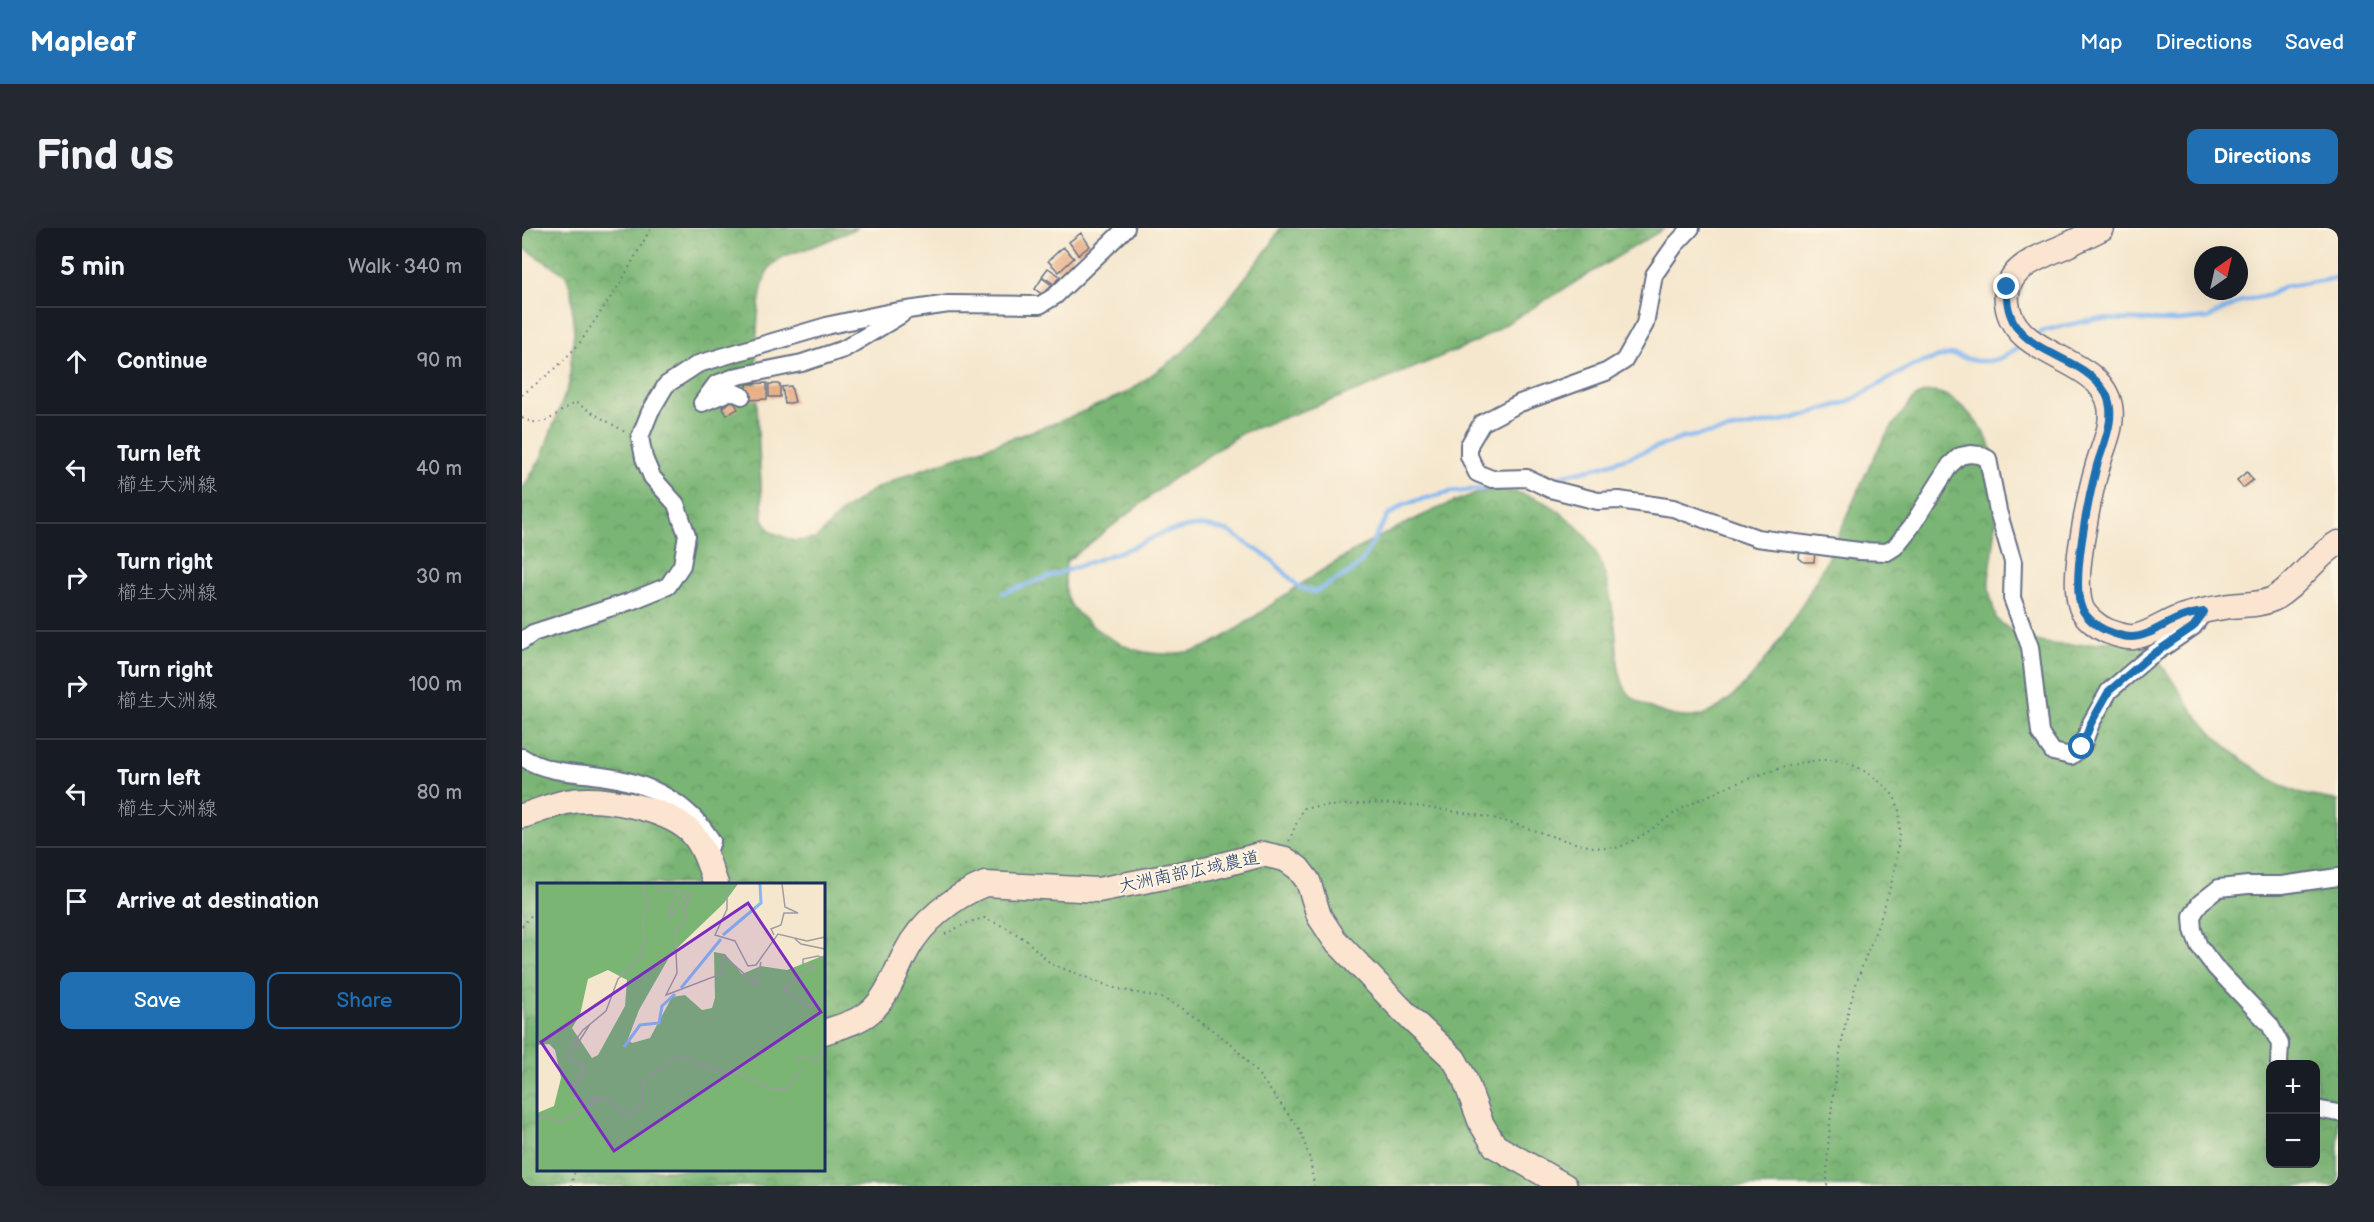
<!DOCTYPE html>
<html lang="en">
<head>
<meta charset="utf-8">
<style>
  :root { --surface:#171b24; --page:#242831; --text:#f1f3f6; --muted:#9ea1a6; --line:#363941; --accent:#1f6fb2 }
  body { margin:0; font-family:"Balsamiq Sans","Klee One",sans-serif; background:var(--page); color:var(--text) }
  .controls { position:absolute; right:18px; bottom:18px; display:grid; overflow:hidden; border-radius:12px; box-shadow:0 6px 24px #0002 }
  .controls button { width:54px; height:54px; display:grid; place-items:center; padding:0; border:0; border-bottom:2px solid var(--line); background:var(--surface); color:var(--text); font:30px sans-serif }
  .compass { position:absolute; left:1672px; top:18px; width:54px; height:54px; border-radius:50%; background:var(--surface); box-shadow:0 6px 24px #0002; rotate:34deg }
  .stop { position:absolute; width:18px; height:18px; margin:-14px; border:4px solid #1f6fb2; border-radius:50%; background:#fff }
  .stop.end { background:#1f6fb2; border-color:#fff; box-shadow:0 2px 6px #0008 }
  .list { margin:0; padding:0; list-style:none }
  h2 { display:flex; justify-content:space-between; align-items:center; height:78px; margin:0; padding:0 24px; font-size:26px }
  h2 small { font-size:20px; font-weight:400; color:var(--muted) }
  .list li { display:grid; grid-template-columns:39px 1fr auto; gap:18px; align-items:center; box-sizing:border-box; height:108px; padding:0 24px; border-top:2px solid var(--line) }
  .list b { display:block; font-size:22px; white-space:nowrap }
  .list p { margin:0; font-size:20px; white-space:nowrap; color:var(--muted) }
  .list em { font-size:20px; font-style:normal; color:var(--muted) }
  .actions { display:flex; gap:12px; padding:18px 24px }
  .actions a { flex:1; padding:14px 0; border:2px solid var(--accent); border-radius:12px; text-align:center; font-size:21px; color:var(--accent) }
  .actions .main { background:var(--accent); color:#fff }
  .icon { flex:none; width:33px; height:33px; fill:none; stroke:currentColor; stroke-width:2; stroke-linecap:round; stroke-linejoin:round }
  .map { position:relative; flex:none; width:1816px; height:958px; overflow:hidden; border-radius:12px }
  header { display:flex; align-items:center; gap:36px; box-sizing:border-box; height:84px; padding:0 30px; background:var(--accent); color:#fff }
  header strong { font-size:28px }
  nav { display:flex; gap:33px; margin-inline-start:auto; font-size:21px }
  .intro { display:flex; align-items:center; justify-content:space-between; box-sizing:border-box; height:144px; padding:0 36px }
  h1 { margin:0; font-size:42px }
  .button { padding:15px 27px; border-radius:12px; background:var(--accent); color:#fff; font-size:21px; font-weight:700 }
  main { display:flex; gap:36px; padding:0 36px }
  aside { flex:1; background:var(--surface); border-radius:12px; box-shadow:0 6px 24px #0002 }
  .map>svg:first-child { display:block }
  .forest { fill:url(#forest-crowns); stroke:#4a7269; stroke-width:1.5; fill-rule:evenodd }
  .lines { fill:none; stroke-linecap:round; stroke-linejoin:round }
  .stream { stroke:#85b8f2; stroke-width:4.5 }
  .building { fill:#e8af87 }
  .street-casing { stroke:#676f85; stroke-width:20 }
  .secondary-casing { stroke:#676f85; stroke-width:27 }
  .path { stroke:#676f85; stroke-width:2; stroke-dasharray:1.5 4.5; stroke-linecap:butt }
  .street { stroke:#fff; stroke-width:16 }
  .secondary { stroke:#fce5d0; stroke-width:24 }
  .route { stroke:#1f6fb2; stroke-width:8 }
  .labels { text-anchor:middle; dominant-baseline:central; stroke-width:4.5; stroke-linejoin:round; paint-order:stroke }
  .street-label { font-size:18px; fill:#1b2f5e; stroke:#fcf5e5 }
  .inset-river { fill:none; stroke:#85b8f2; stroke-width:3 }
  .inset-road { fill:none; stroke:#9e9da1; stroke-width:1.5 }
  .view { fill:#7b2cbf; fill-opacity:0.15; stroke:#7b2cbf; stroke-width:3 }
  .inset-edge { fill:none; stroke:#1b2f5e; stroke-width:3 }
</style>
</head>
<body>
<header>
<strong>Mapleaf</strong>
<nav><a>Map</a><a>Directions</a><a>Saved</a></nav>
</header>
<div class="intro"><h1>Find us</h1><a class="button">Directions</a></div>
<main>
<aside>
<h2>5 min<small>Walk · 340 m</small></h2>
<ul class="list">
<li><svg class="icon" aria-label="ahead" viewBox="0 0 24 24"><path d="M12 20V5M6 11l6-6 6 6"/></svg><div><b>Continue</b></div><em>90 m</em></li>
<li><svg class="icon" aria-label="left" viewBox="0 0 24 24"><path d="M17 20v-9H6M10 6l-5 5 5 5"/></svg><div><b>Turn left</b><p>櫛生大洲線</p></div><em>40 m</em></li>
<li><svg class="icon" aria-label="right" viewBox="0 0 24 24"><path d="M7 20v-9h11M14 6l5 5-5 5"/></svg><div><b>Turn right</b><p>櫛生大洲線</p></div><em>30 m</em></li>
<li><svg class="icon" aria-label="right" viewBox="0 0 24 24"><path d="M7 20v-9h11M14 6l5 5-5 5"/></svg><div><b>Turn right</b><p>櫛生大洲線</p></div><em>100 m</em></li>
<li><svg class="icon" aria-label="left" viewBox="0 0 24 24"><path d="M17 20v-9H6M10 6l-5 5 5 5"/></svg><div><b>Turn left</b><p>櫛生大洲線</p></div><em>80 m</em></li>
<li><svg class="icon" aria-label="arrive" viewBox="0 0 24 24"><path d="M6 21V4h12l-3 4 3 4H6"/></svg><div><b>Arrive at destination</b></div></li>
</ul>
<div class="actions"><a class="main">Save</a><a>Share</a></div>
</aside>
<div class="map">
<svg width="1816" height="958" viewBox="0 0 1816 958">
  <defs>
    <pattern id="forest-crowns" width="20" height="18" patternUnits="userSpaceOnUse" patternTransform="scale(1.5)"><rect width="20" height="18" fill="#7ab574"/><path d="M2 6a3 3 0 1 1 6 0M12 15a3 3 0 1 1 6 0" fill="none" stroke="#639462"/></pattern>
  </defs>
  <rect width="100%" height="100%" fill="#fcf5e5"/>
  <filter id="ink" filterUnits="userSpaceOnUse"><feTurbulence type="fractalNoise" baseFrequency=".0167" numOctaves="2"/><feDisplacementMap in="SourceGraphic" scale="12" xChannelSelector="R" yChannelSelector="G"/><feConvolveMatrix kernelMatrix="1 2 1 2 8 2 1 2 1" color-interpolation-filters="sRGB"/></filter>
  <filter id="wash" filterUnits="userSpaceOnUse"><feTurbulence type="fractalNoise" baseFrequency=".008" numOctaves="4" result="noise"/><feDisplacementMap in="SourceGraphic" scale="24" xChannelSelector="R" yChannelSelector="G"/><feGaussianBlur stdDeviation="1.35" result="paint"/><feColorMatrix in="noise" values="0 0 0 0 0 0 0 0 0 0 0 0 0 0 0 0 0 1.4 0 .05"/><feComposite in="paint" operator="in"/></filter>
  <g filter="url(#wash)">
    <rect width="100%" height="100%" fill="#f5e7cd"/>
    <path class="forest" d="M0,0H336C320,6 305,14 289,19C274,25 261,25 249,38C223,67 239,245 241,291L249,304L272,313L294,311L321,283L351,262L384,247L539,193L606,164L661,124L705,73L750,15L758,0H1143L954,114L840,161L720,205L648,253L544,334C541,371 544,377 573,400C606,425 634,431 674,422C696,417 740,383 760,369C809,335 860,305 915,281C933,273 953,264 973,262C992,261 1024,272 1038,284C1046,291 1055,298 1061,305C1084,332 1090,373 1094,407C1095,424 1095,444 1103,460C1112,478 1152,491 1171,489C1225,485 1297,352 1317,306C1336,264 1352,219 1382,183C1386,178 1391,170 1397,167C1426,152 1462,198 1470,222C1479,253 1475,290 1471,322C1470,334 1466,348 1467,360C1468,370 1472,381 1474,391C1481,396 1488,403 1496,407C1535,424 1571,416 1610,409C1640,428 1653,460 1674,487C1696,516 1745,554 1780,566C1791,569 1804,570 1816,573V958H0V262L19,230L47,156L52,104L49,60L43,46L0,19ZM16,656H302V942H16ZM1748,836H1794V936H1748Z"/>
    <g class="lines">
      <path class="stream" d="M1515,107L1523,102L1574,91L1657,93L1686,90L1719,73L1747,67L1761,59L1816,50
        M1022,252L1081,238L1161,210L1269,191L1326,174L1390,138L1411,131L1429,126L1454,133H1468L1479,130L1500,117
        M481,365L611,319L640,305L671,298H685L708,304L750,332L777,359L793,364L830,343L840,333L865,289L882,276L928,264L1000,257"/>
    </g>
    <g id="blocks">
      <path class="building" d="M559,5L568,18L556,27L547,14Z
        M541,19L552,30L537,44L526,33Z
        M526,40L538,48L532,56L520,48Z
        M520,50L530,57L522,68L513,61Z
        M245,155V171L225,172V156Z
        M247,156H258V169H247Z
        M269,158L273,174L263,176L260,159Z
        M211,172L216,181L205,187L200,179Z
        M1725,244L1731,252L1721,260L1715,252Z
        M1278,323H1293L1292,334H1282L1277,330Z"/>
    </g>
  </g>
  <g filter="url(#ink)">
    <use href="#blocks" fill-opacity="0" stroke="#676f85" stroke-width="1.5"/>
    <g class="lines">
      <defs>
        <path id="street" d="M1169,0L1153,17L1132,47L1123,96L1102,133L1084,144L998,175L960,195L947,217V228L955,245L970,251L1005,250L1028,261L1076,273L1097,272L1151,280L1235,310L1337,323L1365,324L1373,319L1389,299L1428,237L1438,228L1448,226L1458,227L1466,231L1476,283L1491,334L1490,370L1508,419L1518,505L1531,524L1549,528L1560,519L1569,495L1587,463L1627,429L1671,399L1682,384
          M220,168L209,163L180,175L194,156L216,148L280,135L322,121L379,87
          M0,413L11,405L109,373L146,358L160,337L165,307L154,276L130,249L122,230L118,209L128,184L144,157L176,136L308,97L365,85L427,76L518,77L533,68L604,0
          M0,529C24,545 52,544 79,548C125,554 165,573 190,613L185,627
          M1757,836L1758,816L1748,797L1693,739L1677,718L1671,702L1670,688L1678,675L1697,660L1726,657H1760L1816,649
          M1794,881L1816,885"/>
        <path id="secondary" d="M1580,0C1568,6 1556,12 1543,18C1514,31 1477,41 1486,81C1498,131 1579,129 1588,178C1592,199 1580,220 1575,240C1570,256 1567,272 1564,289C1560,313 1551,355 1559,379C1563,389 1576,399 1585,403C1593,406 1603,410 1612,409C1630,406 1645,393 1662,388C1675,384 1689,381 1702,379C1718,376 1736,378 1751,371C1776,357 1791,330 1816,315
          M0,588C15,584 29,577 44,574C77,567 143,580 168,603C182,617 187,638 194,656
          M302,804C317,799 336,794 348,784C366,769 373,744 384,724C399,694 432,668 463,656L576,662L688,640L741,626L763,631L776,640L786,653L797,688L812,711L889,791L932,831L942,849L959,895L973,918L1043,958"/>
      </defs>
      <use href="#street" class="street-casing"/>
      <use href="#secondary" class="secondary-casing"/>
      <path class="path" d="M0,167L34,140L57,116L99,54L129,0
        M0,190C25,203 33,183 54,175L105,205
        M767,613L781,580C818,578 857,572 894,578C925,583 957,586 986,594C1012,601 1071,626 1096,619C1118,613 1138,593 1158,582C1191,563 1266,532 1304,532C1321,531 1338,539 1351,549C1361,556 1371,564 1375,575C1379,586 1377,596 1377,606C1374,673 1339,725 1325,789C1313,844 1305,902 1305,958
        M0,698L12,684H16
        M423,706L447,694L462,690L485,700L504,712L529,736L592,760L639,770L657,778L711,817L740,851L778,902L788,931L792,958
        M49,958L53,942"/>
      <use href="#street" class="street"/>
      <use href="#secondary" class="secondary"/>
    </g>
  </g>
  <g class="lines" filter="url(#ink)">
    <path class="route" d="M1485,59C1480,130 1559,120 1584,166C1596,190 1580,218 1574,241C1567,269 1548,356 1560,381C1564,389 1574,398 1583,402C1590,405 1601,409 1609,409C1627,409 1644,394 1660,389C1667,386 1675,385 1682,384L1671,399L1627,429L1587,463L1569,495L1560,519"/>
  </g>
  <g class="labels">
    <g class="street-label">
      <text transform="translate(667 644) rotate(-12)">大洲南部広域農道</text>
    </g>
  </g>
  <g transform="translate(15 655)">
    <rect width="288" height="288" fill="#f5e7cd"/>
    <path d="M0,1H201L187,20L134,71L102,127L91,156L95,160L113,155L135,114L148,112L165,127L175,125L178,115L177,69L188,71L205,91L224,83L250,87L288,72V287H0V230L17,223L24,195L18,167L12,161L0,162ZM71,87L90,97L88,123L61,172L55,175L35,145L43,132L51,96Z" fill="#7ab574" fill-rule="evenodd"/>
    <path class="inset-river" d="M186,52L224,20L223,1M144,105L184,56M87,164L103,142L122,140L125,123L138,111"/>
    <path class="inset-road" d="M116,1L123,7H143L131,28L133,35L151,10L154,12L147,27L150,37L138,47L140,90L129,112L184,91L187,73L219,101L224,79M190,1V26L178,52L198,58L211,83L219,82L241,51L270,58L288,54M237,52L234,46L244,42L247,30H261L248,24L245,1M258,56L264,61L288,66M288,76L281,73L266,76V81L280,84L261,93L247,107L271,123L288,117M42,161L38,165L53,141M63,213L46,219L37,214L36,205L48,185L33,174L32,166L46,147L69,128L81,96L103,74L107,60L106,35L112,18L106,9L107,1M0,237L8,232L23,239L66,215L93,233L104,222L107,198L139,172L185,189H199L235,206H249L263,189L262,174L280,177L288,164"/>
    <path class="view" d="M211,20L284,129L77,268L4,159Z"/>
    <rect width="288" height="288" class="inset-edge"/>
  </g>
</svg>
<div class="controls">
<button>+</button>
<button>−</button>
</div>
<svg class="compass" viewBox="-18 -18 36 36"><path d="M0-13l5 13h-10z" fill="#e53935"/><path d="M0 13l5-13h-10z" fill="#9ea1a6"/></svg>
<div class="stop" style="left:1560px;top:519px"></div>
<div class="stop end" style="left:1485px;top:59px"></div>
</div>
</main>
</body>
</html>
